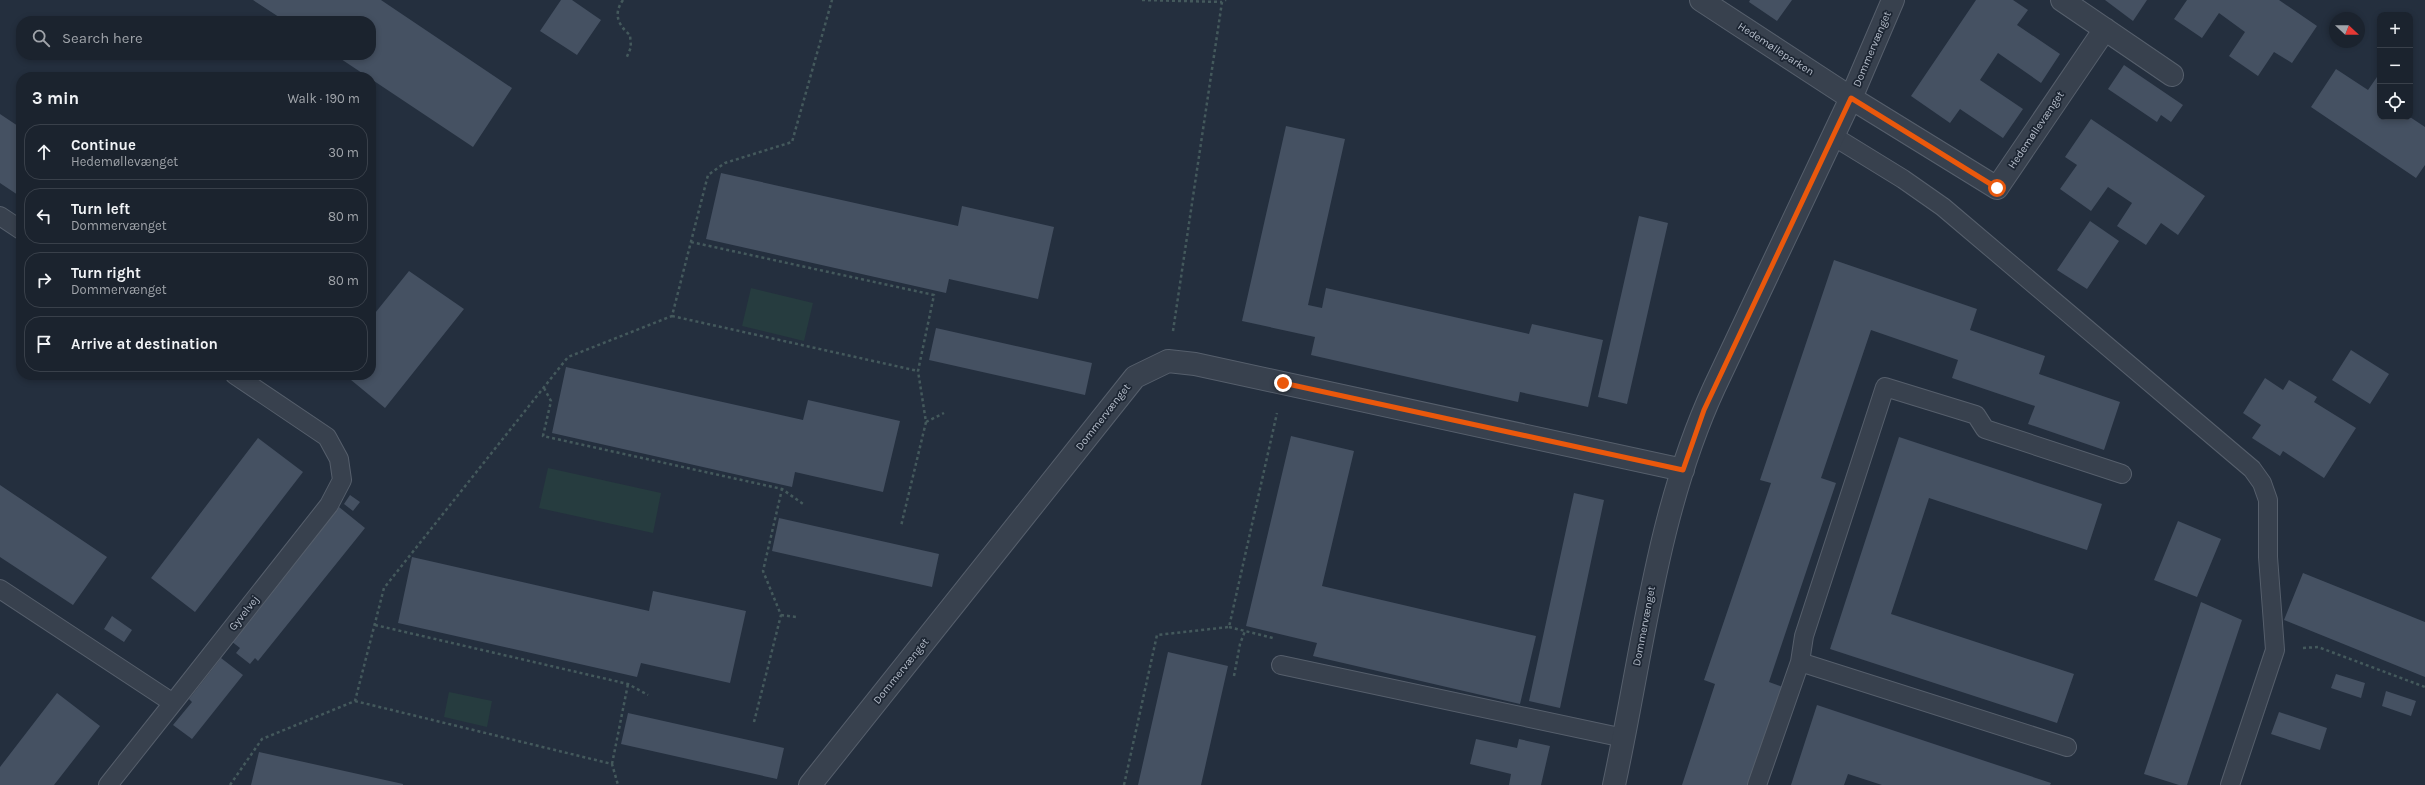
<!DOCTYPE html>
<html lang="en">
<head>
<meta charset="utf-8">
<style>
  :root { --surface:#1b232e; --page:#282f3a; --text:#f1f3f6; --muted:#a0a4aa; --line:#39404a }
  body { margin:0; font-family:Karla,sans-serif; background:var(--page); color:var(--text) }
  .controls { position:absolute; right:12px; top:12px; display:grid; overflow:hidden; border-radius:8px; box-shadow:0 2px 6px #0003 }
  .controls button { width:36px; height:36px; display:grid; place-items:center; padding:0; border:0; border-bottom:1px solid var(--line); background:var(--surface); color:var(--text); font:20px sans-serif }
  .compass { position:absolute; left:2329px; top:12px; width:36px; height:36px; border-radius:50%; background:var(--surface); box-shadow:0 2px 6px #0003; rotate:112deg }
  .stop { position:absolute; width:12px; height:12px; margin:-9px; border:3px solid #ea580c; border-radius:50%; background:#fff }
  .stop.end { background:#ea580c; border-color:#fff; box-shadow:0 1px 4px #0008 }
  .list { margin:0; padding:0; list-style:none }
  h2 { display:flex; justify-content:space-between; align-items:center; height:52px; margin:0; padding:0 16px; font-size:17px }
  h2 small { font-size:13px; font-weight:400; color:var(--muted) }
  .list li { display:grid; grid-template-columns:26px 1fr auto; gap:12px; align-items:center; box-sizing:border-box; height:56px; margin:0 8px 8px; padding:0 8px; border:1px solid var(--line); border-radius:16px }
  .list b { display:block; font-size:15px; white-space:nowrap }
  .list p { margin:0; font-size:13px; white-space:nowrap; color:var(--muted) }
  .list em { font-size:13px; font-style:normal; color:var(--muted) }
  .icon { flex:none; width:22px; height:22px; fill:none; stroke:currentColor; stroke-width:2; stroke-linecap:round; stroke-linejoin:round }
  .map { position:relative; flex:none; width:2425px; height:785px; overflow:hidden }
  .search { position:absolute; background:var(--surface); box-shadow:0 2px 6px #0003; left:16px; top:16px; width:360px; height:44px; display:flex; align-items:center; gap:10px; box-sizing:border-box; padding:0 14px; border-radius:16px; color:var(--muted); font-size:15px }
  .panel { position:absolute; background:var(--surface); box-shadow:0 2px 6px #0003; left:16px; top:72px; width:360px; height:308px; border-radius:16px }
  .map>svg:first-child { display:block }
  .green { fill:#263c3f }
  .building { fill:#455162 }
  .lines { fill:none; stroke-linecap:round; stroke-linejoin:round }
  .lane-casing { stroke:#565f6c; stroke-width:20 }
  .street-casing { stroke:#565f6c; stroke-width:24 }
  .path { stroke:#44595c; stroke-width:2.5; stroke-dasharray:3 3; stroke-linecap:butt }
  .lane { stroke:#38414e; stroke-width:18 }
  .street { stroke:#38414e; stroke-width:22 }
  .route { stroke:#ea580c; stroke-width:5 }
  .labels { text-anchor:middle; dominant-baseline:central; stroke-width:3.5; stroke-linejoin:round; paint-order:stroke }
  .street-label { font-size:11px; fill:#b4bcc9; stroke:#1d2633 }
</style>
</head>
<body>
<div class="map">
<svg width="2425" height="785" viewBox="0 0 2425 785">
  <rect width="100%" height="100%" fill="#242f3e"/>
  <path class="green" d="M751,288L813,303L804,341L742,326Z
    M548,468L661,493L653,533L539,508Z
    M449,692L492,701L487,727L444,717Z"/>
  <path class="building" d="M253,0H381L512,88L473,147L335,55H371V21H285Z
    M561,0H572L601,20L577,55L540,31Z
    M1750,0H1792L1777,21L1749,2Z
    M1976,0H2013L2028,10L2017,25L2060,54L2041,83L1998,53L1980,80L2023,109L2003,138L1960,109L1950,123L1911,96Z
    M2105,0H2147L2133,21Z
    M2187,0H2279L2317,26L2292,63L2274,52L2258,76L2229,56L2245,32L2219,13L2202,38L2174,19Z
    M2124,65L2183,105L2171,122L2161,115L2157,122L2108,89Z
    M2336,69L2368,90L2377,77L2380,79V117H2410L2425,127V165L2416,178L2311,107Z
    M0,114L21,128V197L0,183Z
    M2091,119L2205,196L2178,235L2161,223L2146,245L2117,226L2132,203L2108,187L2091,211L2060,189L2077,165L2065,157Z
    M1286,126L1345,139L1308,305L1322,308L1326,288L1529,334L1532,324L1603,340L1588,407L1520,392L1518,402L1311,355L1315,337L1242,321Z
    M721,173L958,226L962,206L1054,227L1038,299L949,279L946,293L706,239Z
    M1639,216L1668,223L1627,404L1598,397Z
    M2090,221L2119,241L2087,289L2057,270Z
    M1834,260L1977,309L1970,330L2045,356L2039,374L2120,402L2104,450L2028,424L2035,406L1952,378L1958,360L1871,330L1821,478L1836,483L1769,682L1783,687L1749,785H1682L1715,684L1704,680L1771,483L1760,480Z
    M409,271L464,309L385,408L345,375H371V318Z
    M936,328L1092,363L1085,395L929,360Z
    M2351,350L2389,374L2370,404L2332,380Z
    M566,367L803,420L808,400L900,421L883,492L795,472L792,487L552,433Z
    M2265,378L2283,390L2289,380L2317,397L2314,402L2356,428L2324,478L2283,451L2280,456L2252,438L2261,425L2243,413Z
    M1291,436L1354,451L1322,586L1536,636L1520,704L1313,656L1317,643L1246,626Z
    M1899,437L2102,504L2087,550L1929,498L1891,614L2074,674L2057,723L1830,649Z
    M258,438L303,472L195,612L151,578Z
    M0,485L107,557L73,605L0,557Z
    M1574,493L1604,500L1560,708L1529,701Z
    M350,495L360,502L353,511L344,504Z
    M339,507L365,528L258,661L255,658L250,664L236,653L240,648L231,641Z
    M779,518L939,554L932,587L772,551Z
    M2178,521L2221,539L2197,597L2154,580Z
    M412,557L649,611L653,591L746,611L730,683L641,663L637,677L398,623Z
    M2303,573L2425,622V677L2284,620Z
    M2201,602L2242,620L2187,785H2179L2144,774Z
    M112,616L132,630L124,642L104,629Z
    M1168,652L1228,666L1201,785H1138Z
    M221,658L243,675L192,739L173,725L192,702L189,699Z
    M2336,674L2365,683L2361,698L2331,688Z
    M2386,691L2416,701L2411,716L2382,706Z
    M57,693L100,726L54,785H0V767Z
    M1817,705L2051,783L2050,785H1882L1848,774L1844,785H1791Z
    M2279,712L2327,728L2320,750L2271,734Z
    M628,713L784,748L777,779L621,744Z
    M1476,739L1517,748L1519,739L1550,746L1541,785H1509L1511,774L1470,764Z
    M259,752L403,784V785H251Z"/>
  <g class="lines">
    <defs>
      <path id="lane" d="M1833,136L1903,179L1943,207L2252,469L2262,483L2268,500V557L2275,650L2230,785
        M0,216L21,230
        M0,589L173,703L329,505L342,480L339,459L327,437L235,375
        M1800,662L2067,747
        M1281,665L1624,738
        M108,785L173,703
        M1757,785L1800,662L1804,636L1885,387L1976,415L1985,429L2122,474"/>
      <path id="street" d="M1701,0L1851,98L1997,188L2105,29
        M2062,0L2172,75
        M810,785L1135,377L1168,361L1195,364L1683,470
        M1614,785C1643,651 1656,514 1714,388L1851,98L1893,0"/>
    </defs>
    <use href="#lane" class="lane-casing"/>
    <use href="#street" class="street-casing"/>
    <path class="path" d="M623,0C613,14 618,25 630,35L631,47L626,59
      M1142,0L1222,2
      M691,242L934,295L918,371L926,422L901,526
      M672,316L918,371
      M1173,331L1222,2L1226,0
      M544,388L551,401L543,436L782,489L803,504
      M926,422L944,413
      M781,615L796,617
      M375,625L628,684L648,695
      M1229,627L1273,638
      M2303,648L2318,647L2425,687
      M1234,676L1240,644L1245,631
      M355,701L612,764L618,785
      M754,722L781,615L763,571L782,489
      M612,764L628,684
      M230,785L262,739L355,701L384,588L568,357L672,316L708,175L725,163L792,142L832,0
      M1124,785L1157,635L1229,627L1277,413"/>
    <use href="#lane" class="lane"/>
    <use href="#street" class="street"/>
  </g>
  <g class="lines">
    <path class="route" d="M1283,383L1683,470L1704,410L1851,98L1997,188"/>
  </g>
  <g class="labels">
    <g class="street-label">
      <text transform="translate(1776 49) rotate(33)">Hedemølleparken</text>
      <text transform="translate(1872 49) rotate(-67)">Dommervænget</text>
      <text transform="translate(2036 130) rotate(-56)">Hedemøllevænget</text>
      <text transform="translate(1103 417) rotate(-52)">Dommervænget</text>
      <text transform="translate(244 613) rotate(-52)">Gyvelvej</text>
      <text transform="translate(1644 626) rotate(-79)">Dommervænget</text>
      <text transform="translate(901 671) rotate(-51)">Dommervænget</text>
    </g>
  </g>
</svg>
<div class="controls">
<button>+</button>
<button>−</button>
<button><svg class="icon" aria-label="locate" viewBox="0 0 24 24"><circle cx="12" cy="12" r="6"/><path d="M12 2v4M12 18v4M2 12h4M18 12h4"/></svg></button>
</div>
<svg class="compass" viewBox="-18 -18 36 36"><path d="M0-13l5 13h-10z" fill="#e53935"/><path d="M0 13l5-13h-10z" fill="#a0a4aa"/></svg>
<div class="stop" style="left:1997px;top:188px"></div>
<div class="stop end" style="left:1283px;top:383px"></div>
<div class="search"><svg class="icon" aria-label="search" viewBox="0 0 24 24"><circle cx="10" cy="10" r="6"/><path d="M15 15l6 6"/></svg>Search here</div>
<section class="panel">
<h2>3 min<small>Walk · 190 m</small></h2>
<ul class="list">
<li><svg class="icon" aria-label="ahead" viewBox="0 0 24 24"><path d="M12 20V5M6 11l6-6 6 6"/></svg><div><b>Continue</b><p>Hedemøllevænget</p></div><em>30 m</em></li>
<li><svg class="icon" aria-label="left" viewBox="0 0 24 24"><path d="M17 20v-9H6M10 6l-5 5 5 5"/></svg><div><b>Turn left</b><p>Dommervænget</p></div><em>80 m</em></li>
<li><svg class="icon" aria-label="right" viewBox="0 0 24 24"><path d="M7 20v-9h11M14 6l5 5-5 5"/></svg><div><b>Turn right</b><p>Dommervænget</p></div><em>80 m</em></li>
<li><svg class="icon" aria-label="arrive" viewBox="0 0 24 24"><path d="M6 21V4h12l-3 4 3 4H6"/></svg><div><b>Arrive at destination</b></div></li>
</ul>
</section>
</div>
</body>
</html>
